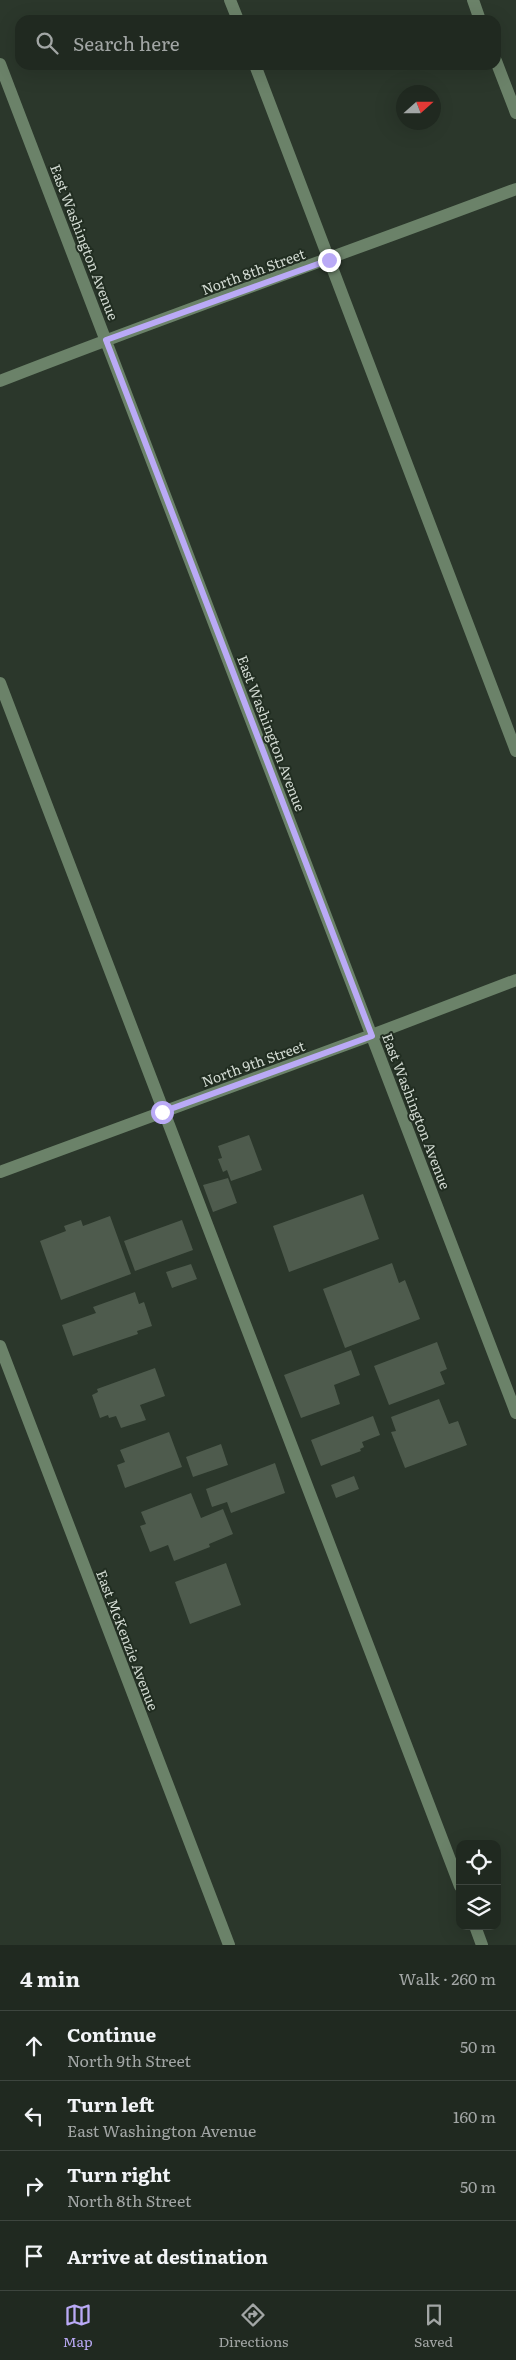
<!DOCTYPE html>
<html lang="en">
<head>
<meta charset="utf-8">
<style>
  :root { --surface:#202920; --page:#283129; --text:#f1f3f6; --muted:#a2a6a5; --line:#3d453e; --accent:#baaaf6 }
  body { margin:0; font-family:Literata,serif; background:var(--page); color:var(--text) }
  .controls { position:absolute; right:15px; bottom:15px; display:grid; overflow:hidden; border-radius:10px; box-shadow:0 5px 20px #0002 }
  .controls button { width:45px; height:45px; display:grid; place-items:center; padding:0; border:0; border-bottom:1px solid var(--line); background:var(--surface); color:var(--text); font:25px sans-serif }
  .compass { position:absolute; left:396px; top:85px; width:45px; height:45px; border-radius:50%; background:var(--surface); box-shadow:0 5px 20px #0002; rotate:69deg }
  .stop { position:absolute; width:15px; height:15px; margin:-11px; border:4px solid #baaaf6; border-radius:50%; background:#fff }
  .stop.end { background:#baaaf6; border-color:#fff; box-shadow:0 1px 5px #0008 }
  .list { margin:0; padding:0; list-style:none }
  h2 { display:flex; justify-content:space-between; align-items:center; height:65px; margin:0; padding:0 20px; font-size:21px }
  h2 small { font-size:16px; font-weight:400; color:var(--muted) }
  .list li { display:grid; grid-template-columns:32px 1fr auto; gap:15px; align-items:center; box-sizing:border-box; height:70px; padding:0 20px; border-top:1px solid var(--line) }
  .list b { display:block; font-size:19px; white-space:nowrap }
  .list p { margin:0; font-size:16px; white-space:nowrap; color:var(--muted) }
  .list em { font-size:16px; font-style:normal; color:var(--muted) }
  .icon { flex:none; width:28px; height:28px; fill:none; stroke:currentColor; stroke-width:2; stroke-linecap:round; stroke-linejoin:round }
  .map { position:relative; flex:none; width:516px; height:1945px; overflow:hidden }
  .search { position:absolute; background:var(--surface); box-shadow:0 5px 20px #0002; left:15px; right:15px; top:15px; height:55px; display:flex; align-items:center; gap:12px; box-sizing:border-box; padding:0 18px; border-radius:15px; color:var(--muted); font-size:19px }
  .sheet { height:345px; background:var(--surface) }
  nav { display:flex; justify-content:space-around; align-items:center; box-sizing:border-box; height:70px; border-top:1px solid var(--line); background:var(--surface); font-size:14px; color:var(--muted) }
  nav a { display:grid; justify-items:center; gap:2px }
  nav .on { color:var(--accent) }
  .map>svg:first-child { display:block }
  .building { fill:#4e5b4d }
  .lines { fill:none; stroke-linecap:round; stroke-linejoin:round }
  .minor { stroke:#6b8269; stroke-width:12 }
  .route { stroke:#baaaf6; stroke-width:6 }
  .labels { text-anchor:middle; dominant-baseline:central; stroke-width:4; stroke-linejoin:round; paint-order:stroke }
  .street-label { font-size:14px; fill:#d2dad2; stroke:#212d21 }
</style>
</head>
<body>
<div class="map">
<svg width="516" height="1945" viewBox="0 0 516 1945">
  <rect width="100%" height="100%" fill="#2b372b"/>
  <path class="building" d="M249,1135L262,1170L231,1181L227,1170L223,1172L218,1159L222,1158L218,1146Z
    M228,1178L237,1203L213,1212L203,1185Z
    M363,1194L379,1239L289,1272L273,1226Z
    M110,1216L131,1274L61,1300L40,1241L66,1231L64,1226L81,1220L83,1226Z
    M182,1220L193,1250L135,1271L124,1241Z
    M392,1263L399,1283L405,1280L420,1319L345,1348L323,1289Z
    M191,1264L197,1279L172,1288L166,1272Z
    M135,1292L139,1304L144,1302L152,1326L137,1331L138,1334L73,1356L62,1325L96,1313L93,1307Z
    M437,1342L447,1369L440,1372L445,1384L389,1405L374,1366Z
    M351,1350L360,1375L334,1385L340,1404L301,1418L284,1375Z
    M155,1368L165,1396L140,1405L146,1420L121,1428L116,1416L109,1418L108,1415L100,1418L92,1395L98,1392L97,1389Z
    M439,1399L449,1424L458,1421L467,1445L405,1468L391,1432L396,1431L391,1417Z
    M373,1416L380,1435L362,1442L364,1447L360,1449L361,1451L321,1466L311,1440Z
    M169,1432L182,1467L125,1488L117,1465L125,1462L120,1450Z
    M221,1444L228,1465L193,1477L186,1457Z
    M275,1463L285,1493L231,1513L227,1502L212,1507L206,1489Z
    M354,1476L359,1489L336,1498L331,1485Z
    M191,1493L201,1518L223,1509L233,1534L209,1544L210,1547L174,1561L168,1545L150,1552L140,1526L146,1524L141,1512Z
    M226,1563L241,1605L190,1624L175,1582Z"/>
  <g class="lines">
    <path class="minor" d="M230,0L238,20
      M473,0L480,20
      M496,61L516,113
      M0,64L516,1413
      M255,65L516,751
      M0,381C171,314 344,254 516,189
      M0,683L460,1886
      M0,1172L372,1035L516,980
      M0,1346L229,1945
      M475,1926L482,1945"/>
  </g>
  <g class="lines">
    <path class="route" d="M162,1112L372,1036L106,340L329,260"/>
  </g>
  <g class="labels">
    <g class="street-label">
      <text transform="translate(85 242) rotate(69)">East Washington Avenue</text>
      <text transform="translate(253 271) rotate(-20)">North 8th Street</text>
      <text transform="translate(272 733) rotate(69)">East Washington Avenue</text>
      <text transform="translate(253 1063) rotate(-20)">North 9th Street</text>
      <text transform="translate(417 1111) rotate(69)">East Washington Avenue</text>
      <text transform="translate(128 1640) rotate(69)">East McKenzie Avenue</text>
    </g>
  </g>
</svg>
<div class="controls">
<button><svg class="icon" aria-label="locate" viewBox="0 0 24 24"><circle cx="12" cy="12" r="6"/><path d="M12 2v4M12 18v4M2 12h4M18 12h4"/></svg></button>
<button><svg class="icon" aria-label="layers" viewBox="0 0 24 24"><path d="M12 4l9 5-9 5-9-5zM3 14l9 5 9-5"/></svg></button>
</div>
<svg class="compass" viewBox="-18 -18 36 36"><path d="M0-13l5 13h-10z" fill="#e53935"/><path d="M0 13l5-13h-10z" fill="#a2a6a5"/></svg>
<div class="stop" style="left:162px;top:1112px"></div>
<div class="stop end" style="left:329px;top:260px"></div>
<div class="search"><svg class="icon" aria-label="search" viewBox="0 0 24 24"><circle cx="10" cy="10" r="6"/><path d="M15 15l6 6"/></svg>Search here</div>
</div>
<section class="sheet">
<h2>4 min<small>Walk · 260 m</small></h2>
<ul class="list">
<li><svg class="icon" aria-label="ahead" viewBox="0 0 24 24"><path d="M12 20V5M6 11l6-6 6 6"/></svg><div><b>Continue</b><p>North 9th Street</p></div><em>50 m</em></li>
<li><svg class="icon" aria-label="left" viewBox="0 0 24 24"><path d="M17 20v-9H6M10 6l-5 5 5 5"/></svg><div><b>Turn left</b><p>East Washington Avenue</p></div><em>160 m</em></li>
<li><svg class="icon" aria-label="right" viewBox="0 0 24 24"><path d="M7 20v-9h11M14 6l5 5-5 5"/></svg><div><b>Turn right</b><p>North 8th Street</p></div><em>50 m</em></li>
<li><svg class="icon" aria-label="arrive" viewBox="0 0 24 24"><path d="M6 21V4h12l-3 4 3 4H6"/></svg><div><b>Arrive at destination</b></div></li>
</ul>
</section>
<nav>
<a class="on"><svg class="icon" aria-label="map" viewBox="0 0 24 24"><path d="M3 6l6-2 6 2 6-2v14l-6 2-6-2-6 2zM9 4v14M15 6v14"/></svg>Map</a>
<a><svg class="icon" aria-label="directions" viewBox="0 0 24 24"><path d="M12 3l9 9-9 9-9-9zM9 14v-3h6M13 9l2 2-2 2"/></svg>Directions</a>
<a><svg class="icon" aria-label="saved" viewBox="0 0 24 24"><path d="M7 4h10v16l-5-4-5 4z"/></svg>Saved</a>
</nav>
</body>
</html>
